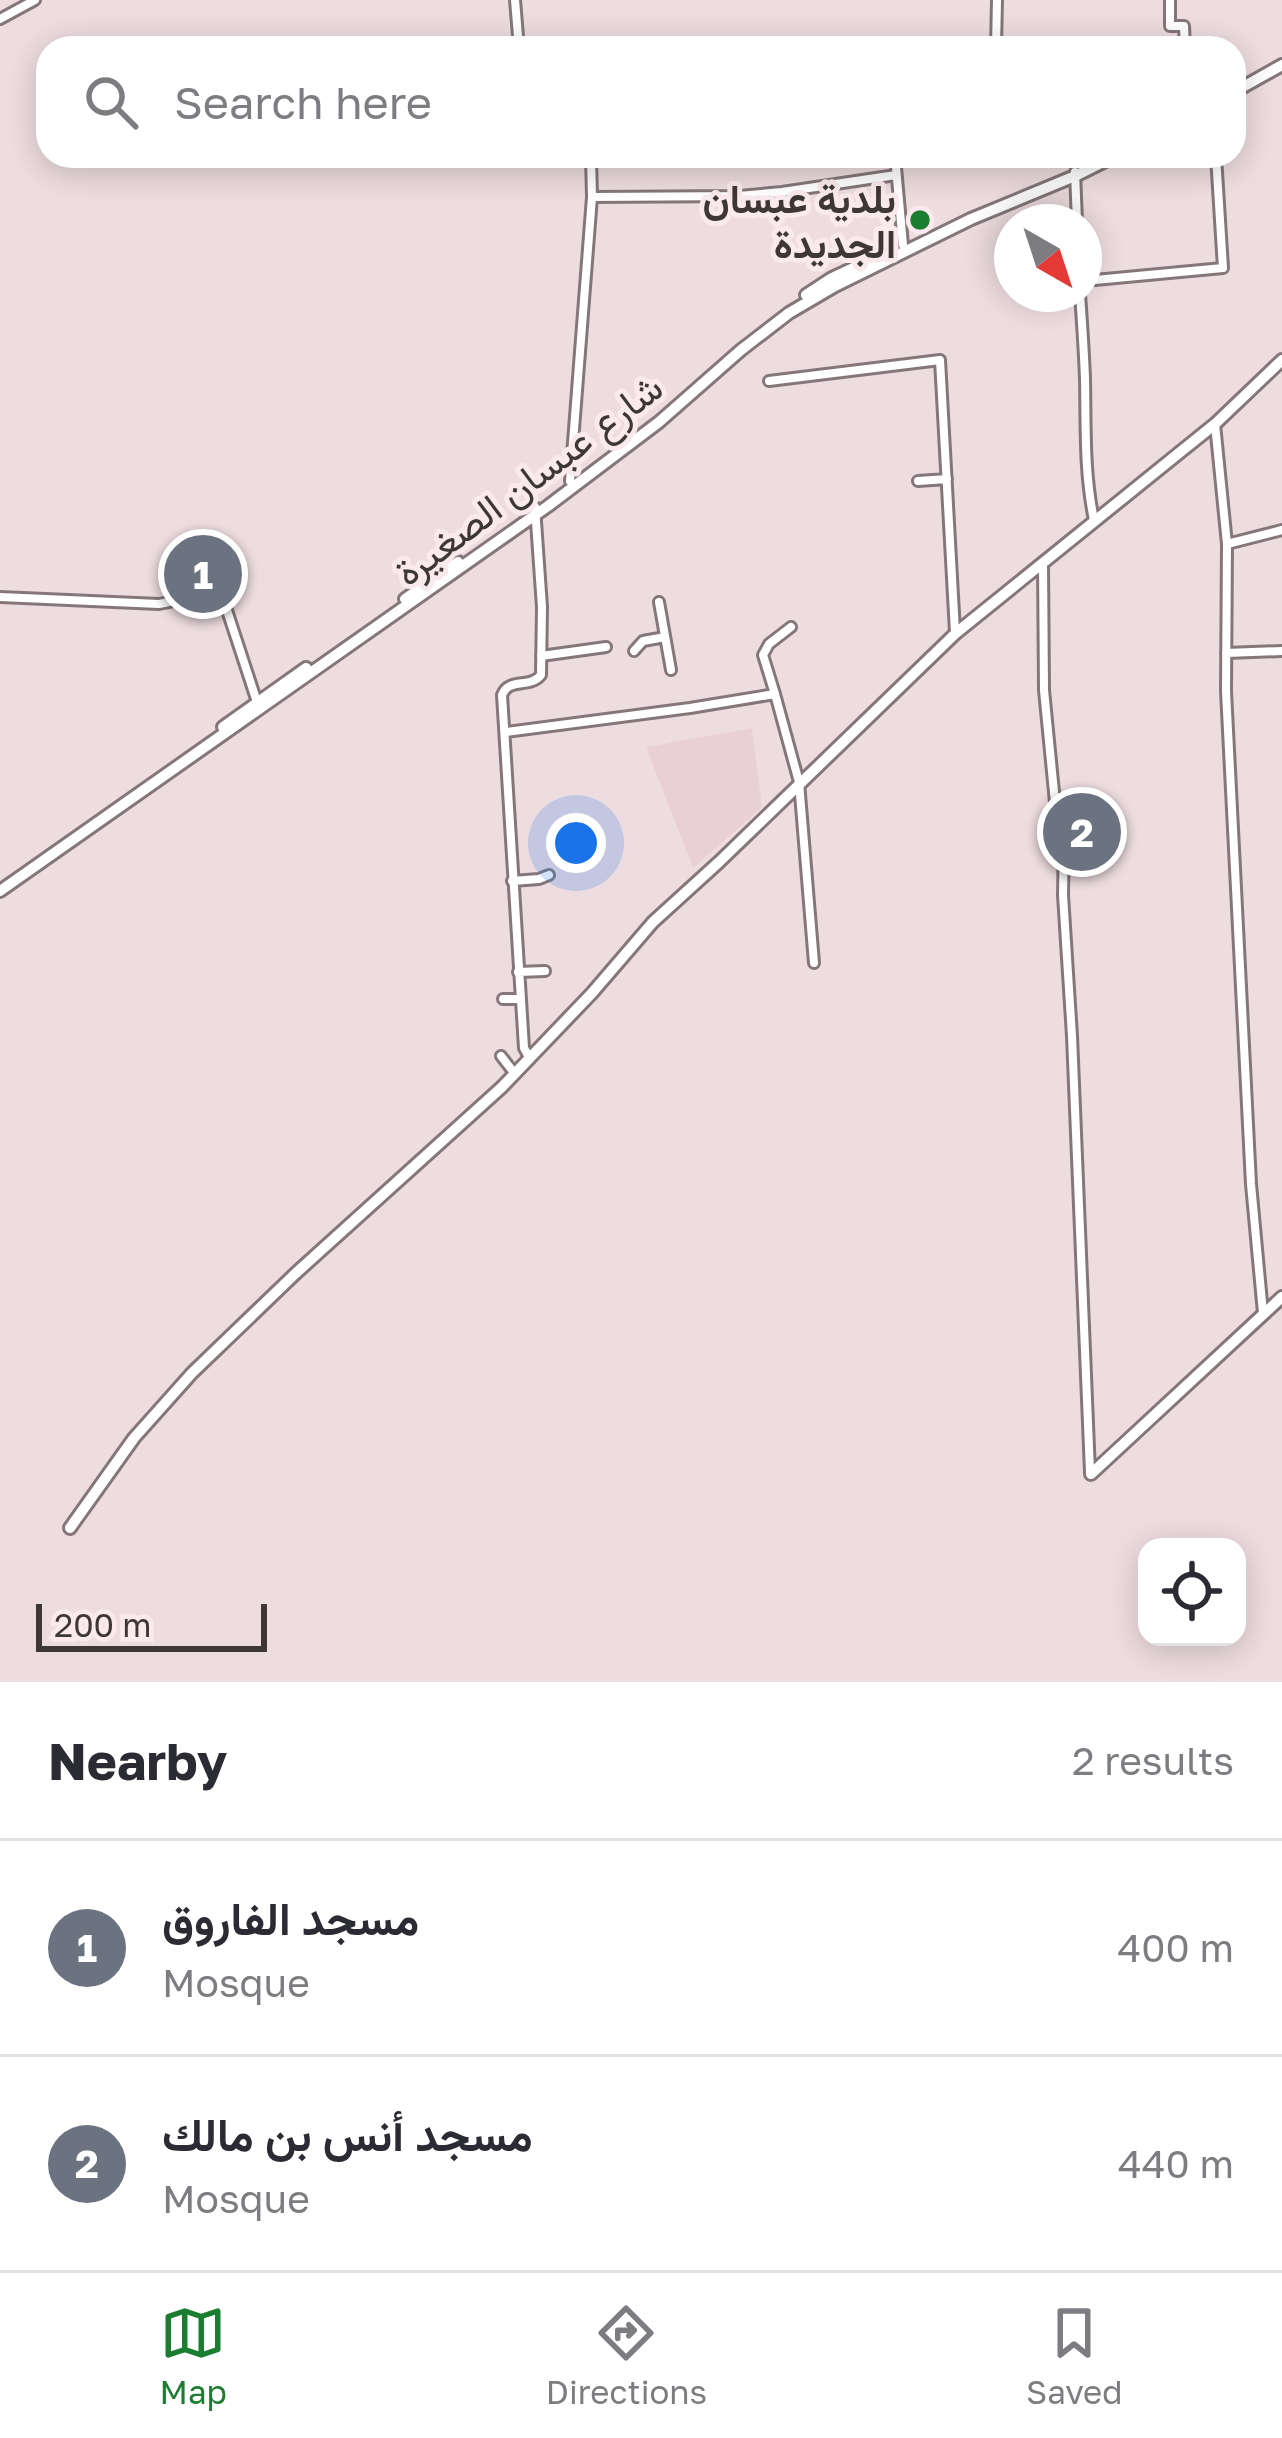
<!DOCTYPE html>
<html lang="en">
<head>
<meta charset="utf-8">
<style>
  :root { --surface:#fff; --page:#f7f7f7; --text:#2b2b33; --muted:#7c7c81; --line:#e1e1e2; --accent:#1b7d30 }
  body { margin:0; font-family:"Golos Text",Vazirmatn,sans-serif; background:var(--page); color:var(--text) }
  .controls { position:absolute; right:36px; bottom:36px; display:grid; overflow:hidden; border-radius:24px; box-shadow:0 6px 30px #0003 }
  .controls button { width:108px; height:108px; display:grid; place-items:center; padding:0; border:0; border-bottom:3px solid var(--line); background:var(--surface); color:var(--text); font:60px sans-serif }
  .compass { position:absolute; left:994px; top:204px; width:108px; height:108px; border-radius:50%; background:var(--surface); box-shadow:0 6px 30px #0003; rotate:141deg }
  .scale { position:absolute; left:36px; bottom:30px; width:231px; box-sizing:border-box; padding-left:12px; border:6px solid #3e3738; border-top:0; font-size:33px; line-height:42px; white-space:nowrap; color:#3e3738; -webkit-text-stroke:9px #fbeaed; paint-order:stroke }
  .you { position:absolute; left:576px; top:843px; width:42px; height:42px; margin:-30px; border:9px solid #fff; border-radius:50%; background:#1a73e8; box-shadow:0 0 0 18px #1a73e833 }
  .badge { display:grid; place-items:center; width:78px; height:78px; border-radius:50%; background:var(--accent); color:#fff; font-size:39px; font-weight:700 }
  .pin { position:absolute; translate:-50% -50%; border:6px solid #fff; box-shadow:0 3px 12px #0006 }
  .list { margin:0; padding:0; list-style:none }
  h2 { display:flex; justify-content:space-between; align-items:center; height:156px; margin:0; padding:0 48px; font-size:51px }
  h2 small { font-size:39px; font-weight:400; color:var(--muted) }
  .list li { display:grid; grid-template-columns:78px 1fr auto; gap:36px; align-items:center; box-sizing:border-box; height:216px; padding:0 48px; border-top:3px solid var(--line) }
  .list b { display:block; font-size:45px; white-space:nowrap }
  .list p { margin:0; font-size:39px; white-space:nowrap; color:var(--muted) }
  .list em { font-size:39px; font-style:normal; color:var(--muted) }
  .icon { flex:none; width:66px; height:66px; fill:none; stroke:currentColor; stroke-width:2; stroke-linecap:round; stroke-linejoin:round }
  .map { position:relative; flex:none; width:1282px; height:1682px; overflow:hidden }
  .search { position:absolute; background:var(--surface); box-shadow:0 6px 30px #0003; left:36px; right:36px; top:36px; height:132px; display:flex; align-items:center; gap:30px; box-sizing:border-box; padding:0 42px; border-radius:36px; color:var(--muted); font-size:45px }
  .sheet { height:588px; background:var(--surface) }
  nav { display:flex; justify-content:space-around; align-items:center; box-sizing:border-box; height:168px; border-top:3px solid var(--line); background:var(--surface); font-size:33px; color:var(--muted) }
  nav a { display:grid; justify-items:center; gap:6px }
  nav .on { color:var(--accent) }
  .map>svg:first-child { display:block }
  .built { fill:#e9d0d5 }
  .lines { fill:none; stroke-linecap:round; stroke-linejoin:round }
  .street-casing { stroke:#857779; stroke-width:14 }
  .secondary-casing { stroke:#857779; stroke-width:16 }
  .street { stroke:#fff; stroke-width:8 }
  .secondary { stroke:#fff; stroke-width:10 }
  .poi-dot { fill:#1b7d30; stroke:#fbeaed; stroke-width:4.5 }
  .labels { text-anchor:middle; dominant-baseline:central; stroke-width:10; stroke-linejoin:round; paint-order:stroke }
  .poi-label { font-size:39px; font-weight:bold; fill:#3e3738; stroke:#fbeaed; text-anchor:end }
  .street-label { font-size:39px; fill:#3e3738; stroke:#fbeaed }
</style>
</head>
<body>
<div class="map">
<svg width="1282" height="1682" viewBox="0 0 1282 1682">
  <rect width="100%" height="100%" fill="#eedde0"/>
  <path class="built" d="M752,728L762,807L693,868L646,747Z"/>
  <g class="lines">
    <defs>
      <path id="street" d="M515,0L519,48
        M1170,0V26H1184L1185,48
        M0,19L35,0
        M996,48L997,0
        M895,156L903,245
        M1075,172L1077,222
        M592,197L739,196L782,192L896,175
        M1084,281L1223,268L1216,156
        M1080,294C1082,322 1084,351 1085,379C1086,427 1084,472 1094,520
        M769,381L940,360L955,632
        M1215,424L1227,544L1226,691L1251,1184L1263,1313
        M570,481L592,197L591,156
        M918,481L947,479
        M1227,544L1282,530
        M1043,564L1044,690L1059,843L1064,842L1063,895L1072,1036L1090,1472
        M0,597L159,604L221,592L257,702
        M659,602L671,670
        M634,651L643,641L665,637
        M1226,653L1282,651
        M541,656L606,647
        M775,694L763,655L769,644L791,627
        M506,732L690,708L775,694L799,782L814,963
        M512,881L539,879L549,875
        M518,972L545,971
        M503,999H521
        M501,1056L515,1074
        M530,1059L524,1048L502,695C509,677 530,689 541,675L542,607L535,507"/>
      <path id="secondary" d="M1234,92L1282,65
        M806,295L832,278L879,256
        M405,599L458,562
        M223,727L306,668
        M0,891L548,506L659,422L741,350L789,313L835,286L971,219L1075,176L1115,156
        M1091,1474L1282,1297
        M70,1528L134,1438L192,1373L296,1273L502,1087L592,993L653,922L719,862L956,633L1215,424L1282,360"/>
    </defs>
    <use href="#street" class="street-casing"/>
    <use href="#secondary" class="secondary-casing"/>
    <use href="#street" class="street"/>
    <use href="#secondary" class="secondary"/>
  </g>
  <circle class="poi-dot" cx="920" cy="220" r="12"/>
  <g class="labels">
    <g class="poi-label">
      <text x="896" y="198">بلدية عبسان<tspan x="896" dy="45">الجديدة</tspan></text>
    </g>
    <g class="street-label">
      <text transform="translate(528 479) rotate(-37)">شارع عبسان الصغيرة</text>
    </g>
  </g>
</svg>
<div class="controls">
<button><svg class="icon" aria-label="locate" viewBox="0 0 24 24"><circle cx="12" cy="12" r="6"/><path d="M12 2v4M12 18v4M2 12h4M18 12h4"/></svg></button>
</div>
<svg class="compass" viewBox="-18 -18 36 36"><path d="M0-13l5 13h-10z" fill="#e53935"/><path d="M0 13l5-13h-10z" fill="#7c7c81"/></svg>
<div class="scale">200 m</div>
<div class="you"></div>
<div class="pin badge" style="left:203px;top:574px;background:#6b7280">1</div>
<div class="pin badge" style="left:1082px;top:832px;background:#6b7280">2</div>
<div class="search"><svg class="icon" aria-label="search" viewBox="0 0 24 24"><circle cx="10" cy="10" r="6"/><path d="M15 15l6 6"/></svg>Search here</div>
</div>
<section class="sheet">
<h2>Nearby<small>2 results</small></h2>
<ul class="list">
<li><span class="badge" style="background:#6b7280">1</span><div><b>مسجد الفاروق</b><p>Mosque</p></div><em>400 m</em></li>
<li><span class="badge" style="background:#6b7280">2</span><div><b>مسجد أنس بن مالك</b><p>Mosque</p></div><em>440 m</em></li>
</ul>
</section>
<nav>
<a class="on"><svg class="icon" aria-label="map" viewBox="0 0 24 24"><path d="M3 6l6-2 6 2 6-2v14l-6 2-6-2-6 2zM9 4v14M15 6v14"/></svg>Map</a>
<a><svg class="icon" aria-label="directions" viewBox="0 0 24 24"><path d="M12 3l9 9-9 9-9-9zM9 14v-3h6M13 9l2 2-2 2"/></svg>Directions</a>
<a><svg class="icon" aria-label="saved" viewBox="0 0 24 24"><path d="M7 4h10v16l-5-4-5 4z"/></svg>Saved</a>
</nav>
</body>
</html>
